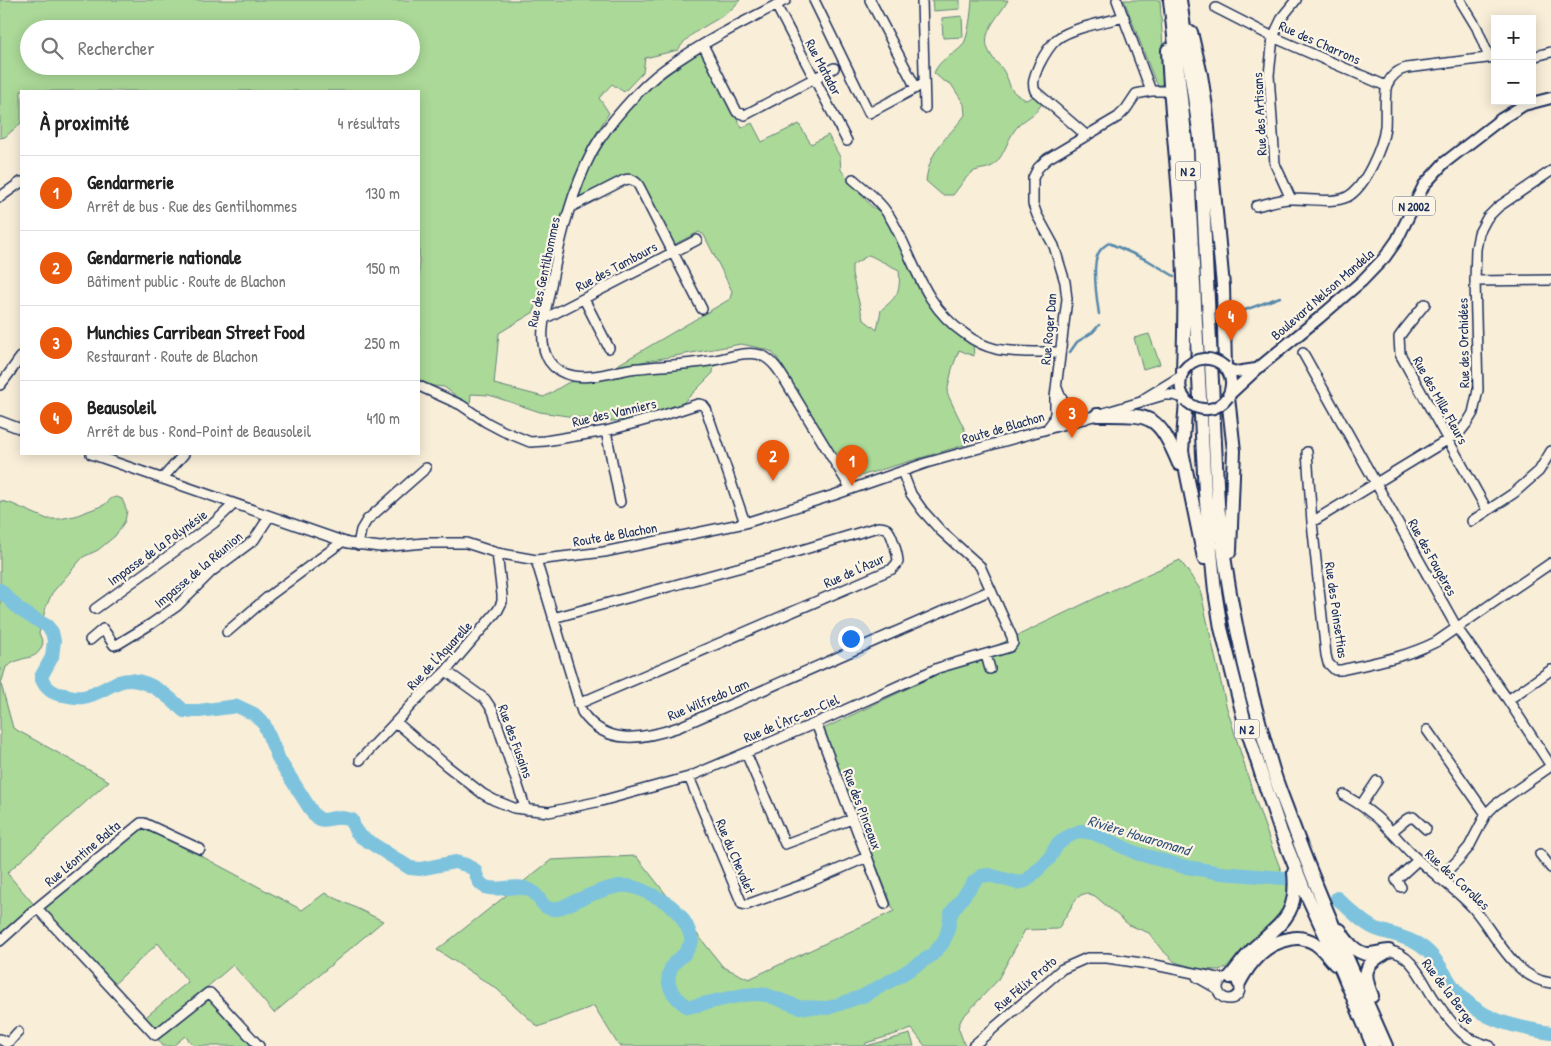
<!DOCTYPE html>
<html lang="fr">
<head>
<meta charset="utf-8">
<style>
  :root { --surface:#fff; --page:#f6f6f6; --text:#222; --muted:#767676; --line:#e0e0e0; --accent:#ea580c }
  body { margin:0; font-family:"Patrick Hand",sans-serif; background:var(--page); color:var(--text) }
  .controls { position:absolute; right:15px; top:15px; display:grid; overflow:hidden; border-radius:0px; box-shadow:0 2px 12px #0003 }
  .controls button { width:45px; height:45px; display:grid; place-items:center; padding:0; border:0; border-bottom:1px solid var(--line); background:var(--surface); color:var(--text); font:25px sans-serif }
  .you { position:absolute; left:850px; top:638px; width:18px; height:18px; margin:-12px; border:4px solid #fff; border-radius:50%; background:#1a73e8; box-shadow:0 0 0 8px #1a73e833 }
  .badge { display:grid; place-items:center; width:32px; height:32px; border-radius:50%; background:var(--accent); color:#fff; font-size:16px; font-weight:700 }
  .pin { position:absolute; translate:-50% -41px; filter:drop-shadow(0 1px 2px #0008) }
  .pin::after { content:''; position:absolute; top:26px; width:18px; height:15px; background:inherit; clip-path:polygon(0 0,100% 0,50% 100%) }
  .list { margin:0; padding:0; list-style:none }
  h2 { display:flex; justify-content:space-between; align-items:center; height:65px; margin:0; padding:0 20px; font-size:21px }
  h2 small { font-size:16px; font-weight:400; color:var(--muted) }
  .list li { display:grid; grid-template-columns:32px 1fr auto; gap:15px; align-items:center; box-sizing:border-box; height:75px; padding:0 20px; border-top:1px solid var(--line) }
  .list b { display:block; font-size:19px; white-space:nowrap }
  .list p { margin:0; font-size:16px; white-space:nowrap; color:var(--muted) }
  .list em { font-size:16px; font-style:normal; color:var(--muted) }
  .icon { flex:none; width:28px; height:28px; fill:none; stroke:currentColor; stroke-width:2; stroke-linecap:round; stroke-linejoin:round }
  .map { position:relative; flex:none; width:1551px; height:1046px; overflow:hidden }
  .search { position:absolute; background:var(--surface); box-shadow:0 2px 12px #0003; left:20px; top:20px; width:400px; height:55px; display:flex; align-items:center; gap:12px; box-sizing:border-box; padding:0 18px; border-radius:28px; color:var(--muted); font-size:19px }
  .panel { position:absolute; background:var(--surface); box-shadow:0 2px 12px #0003; left:20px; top:90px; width:400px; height:365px; border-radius:0px }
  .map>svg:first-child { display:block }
  .green { fill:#abd998; stroke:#63847b; fill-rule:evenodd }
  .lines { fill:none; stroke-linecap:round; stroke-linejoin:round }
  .stream { stroke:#5688ab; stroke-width:2.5 }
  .river { stroke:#7ec3de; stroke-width:14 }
  .minor-casing { stroke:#1b2f5e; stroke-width:12 }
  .major-casing { stroke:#1b2f5e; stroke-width:14 }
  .highway-casing { stroke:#1b2f5e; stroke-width:16 }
  .minor { stroke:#fcf5e5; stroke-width:9 }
  .major { stroke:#fcf5e5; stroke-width:10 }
  .highway { stroke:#fcf5e5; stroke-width:12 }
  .major-bridge-casing { stroke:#1b2f5e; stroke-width:14; stroke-linecap:butt }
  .major-bridge { stroke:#fcf5e5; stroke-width:10 }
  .labels { text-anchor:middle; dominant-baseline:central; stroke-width:4.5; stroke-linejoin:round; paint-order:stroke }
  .shield { fill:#fcf5e5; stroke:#5e6a86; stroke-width:1 }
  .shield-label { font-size:12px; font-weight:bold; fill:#1b2f5e }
  .street-label { font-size:14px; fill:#1b2f5e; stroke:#fcf5e5 }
  .water-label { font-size:15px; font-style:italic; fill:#34547e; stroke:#fcf5e5 }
</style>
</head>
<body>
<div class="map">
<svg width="1551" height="1046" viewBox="0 0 1551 1046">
  <rect width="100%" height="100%" fill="#f9eed8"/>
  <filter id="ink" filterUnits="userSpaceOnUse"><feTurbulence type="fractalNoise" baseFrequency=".02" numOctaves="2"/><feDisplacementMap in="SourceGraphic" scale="10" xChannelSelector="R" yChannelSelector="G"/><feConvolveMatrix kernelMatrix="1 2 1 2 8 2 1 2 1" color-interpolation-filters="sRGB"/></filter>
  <g filter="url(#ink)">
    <path class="green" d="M0,0H740C724,22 692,26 678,50L645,58L643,72L624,92L612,84L599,98L609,113L589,145L534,312L499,333L494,384L544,397L569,382L619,376L648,369L714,363L713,373L683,403L652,416L619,421H611L602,418H581L540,412L489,395L471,394L470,406L444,387L423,385L419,378V91H21V123L5,137L0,138ZM29,29H411V66H29Z
      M932,0H960V9L933,11Z
      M972,0H1008C999,18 977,34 991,55C994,61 1000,65 1003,70C1013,86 1005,89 1026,100L1035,96L1042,103C1036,115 1029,116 1020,124C1008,135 1006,153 995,164C988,170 980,168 973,172C965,177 959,188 953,195H942L926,181C930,148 947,139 965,115L964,104L951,84L942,80L934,73C942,56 951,58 962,46C969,38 971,11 972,0Z
      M1124,0H1160L1165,79L1161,85H1158L1155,81Z
      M962,16L963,37L943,38L942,18Z
      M702,51L742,128L752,123L762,142L799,124L811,144L828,135L840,157L841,170L871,206L887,216L929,305L950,327L973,343L974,356L959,350L952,369L947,393L971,443L850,479L778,359L772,352L765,349L741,344L614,367L730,299L732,291L704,235L699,232L673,245L632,175L623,176L577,198C596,148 623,107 667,75C678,67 690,59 702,51ZM869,255L899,270C901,292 897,297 881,310L877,330L863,319L852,274V265Z
      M1149,334L1160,364L1143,369L1134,338Z
      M117,497L122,499L127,511L125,521L115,536L98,550L83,557L52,593L46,607L39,633L43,643C37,660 31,655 17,661C13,662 10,665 6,667L1,684L13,728L109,781L7,873L37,908L141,826L147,827L302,910L325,893L383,921L274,1013L233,965L153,1033L142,1020L188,982L158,943L111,987L37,908L0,941V501L10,503L47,519H59L75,516L104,505L112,498Z
      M1180,560L1200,589L1226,705L1254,796L1272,847L1287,886V907L1281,917L1241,957L1227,967L1219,970L1198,969L1175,962L1161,949L1149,933L1129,925L1095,896L1087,893L1081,895L1076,899L1058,929L1025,930L997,981L962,1018L958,1027L965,1046H925L912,1029L866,1043L865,1046H619L594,1006L538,1027L497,989L437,950L551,860L636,856L723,967L749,979L894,911L823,729L1121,586Z
      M206,993L259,1046H194L185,1036L173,1046H163L155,1035Z
      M910,1034L914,1046H866Z"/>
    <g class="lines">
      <path class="stream" d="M1237,313L1280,297
        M1099,314C1097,301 1092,265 1098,254C1101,248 1104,246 1109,243L1149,261L1174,276
        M1070,352L1077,342L1093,332L1099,325"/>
      <path class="river" d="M0,590L19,609L28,615L47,626L52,632L54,641L52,657L41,677C45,688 52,694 64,695C70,696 77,698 83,697C100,695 114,679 131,680C153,682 169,697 184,711H199L237,706L254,714L264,724L279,760L314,815C324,823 324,819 335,818C341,817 346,818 352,820L355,830L360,836L410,868L420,869L455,862L466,865L475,870C481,903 509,880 530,890C541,895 540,911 557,909C577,901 599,889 620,886C629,885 638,888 646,892C670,902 686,915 692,941C690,944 688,949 686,952C683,956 678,959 674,963C661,982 673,997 688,1007L743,995L755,994L767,995L799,1007L828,1008L863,996L901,975L932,955L942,944L947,934L951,913L974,882L981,876L989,875L1018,883L1026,881L1049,859L1057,845L1067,837L1080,831L1093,833L1136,853L1181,866L1221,873L1284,878
        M1337,898C1348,908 1365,926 1379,930C1394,935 1408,937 1421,946C1436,956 1444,974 1454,988C1478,1020 1514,1027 1551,1033"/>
      <defs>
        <path id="minor" d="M786,0C745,21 703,42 665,69C641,86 607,125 593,150C572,190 561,236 552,280C548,303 535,340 549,361C555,370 563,374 574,376C592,379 612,372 630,369C656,366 683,365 709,361C726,359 744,350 761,355C773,360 780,372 786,382L851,489
          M814,0L869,113L916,88L924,82
          M870,0L916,88
          M922,0L925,108
          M1117,0L1151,91
          M1460,0L1477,28L1489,57
          M776,5L847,141
          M1216,8L1273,37L1386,86
          M703,45L737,112L745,115L834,68
          M1532,57L1551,52
          M1087,136L1035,91C1031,82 1036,73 1039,65C1044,55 1049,46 1057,39C1071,28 1105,22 1124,17
          M853,179C867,191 880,201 890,217C915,259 921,304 965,334C974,341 984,346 996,349C1016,353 1039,352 1060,352
          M0,197L21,182
          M1291,199L1275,164L1269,75L1273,37L1283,16L1296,0
          M1256,206C1267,204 1279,199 1290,199C1307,198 1332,204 1347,197C1365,188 1383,146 1385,127C1386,117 1384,93 1387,85C1391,76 1398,70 1407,68L1495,57
          M571,207L624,180C631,178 635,180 639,186L702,309
          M1475,281L1551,280
          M584,299L609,348
          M1425,304L1404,330L1399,337L1400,354L1487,510
          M544,319L697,240
          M1303,353L1457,628L1508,700L1551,766
          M0,385C8,376 14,366 21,357
          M419,386L461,405L486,422L503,431L530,442L545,441L606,431L661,416L698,404L703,405L706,409L745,523
          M1057,388C1062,403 1070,413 1085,419
          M1145,398L1181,376
          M0,421L21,429
          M1047,429L1053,421L1055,413V397L1067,299L1065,282L1054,246L1037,215L1033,204V178L1038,168L1047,159L1118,117L1126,109L1136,94L1151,91H1170
          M606,431L620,502
          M1307,452L1312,522L1326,655L1328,663L1335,670H1341C1373,663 1406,657 1436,642L1551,563
          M91,454L348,543L380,547L425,543H466L497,553L536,560L604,552L745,523L834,495L926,463L1097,415L1164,395H1172L1184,398
          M162,479L184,454
          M1472,521L1514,493L1539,471L1551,451
          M1312,522L1447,440L1460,432L1467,423L1473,413L1478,390L1475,281L1476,249L1479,233L1487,218L1498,207L1551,171
          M358,545L361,530L367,520L426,468
          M536,560L582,712C606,747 644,739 679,727L991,590
          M95,609L214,523L234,504
          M553,618L782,556L878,527C882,527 884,527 887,529C892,533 898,556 898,562L892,569L578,704
          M227,632L269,596L342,542
          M90,640L103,629L114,645L118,644L151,624L177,606L211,572L254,540L269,517
          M986,655L990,669
          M446,671L485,699L493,711L526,810
          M1508,700L1551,670
          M396,722L447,766L483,794L494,800L514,808L549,812L601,801L689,777L816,723L938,668L1010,647L1013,643L1012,637L980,566L941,531L923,511L911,494L902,471
          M816,723L885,904
          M1427,730L1486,814
          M746,753L785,844L852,819
          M360,760L417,699L446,671L498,610L502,602V595L497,553
          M689,777L742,904L746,905L807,883L867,857
          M1344,795C1358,803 1372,812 1384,824C1395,835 1404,847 1415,857C1434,875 1456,889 1473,908C1495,933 1514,979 1551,983
          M1361,805L1377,781
          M1391,832L1407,819L1413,817L1426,829
          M1540,854L1551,868
          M1439,879L1458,860L1469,847L1486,814L1495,805L1551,766
          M1401,887L1396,880L1418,860
          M37,908L141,823H144L200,849
          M0,941L37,908L155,1035L208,993H210L259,1046
          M1389,951C1413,953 1423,983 1435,1000C1443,1011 1451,1023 1462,1033C1470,1040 1480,1043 1490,1046
          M1197,977L1218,989
          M1218 988a11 11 0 1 1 22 0a11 11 0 1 1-22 0Z
          M0,1039L7,1043L10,1041L18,1032
          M973,1046L1062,969L1087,958H1107L1155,965L1223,979"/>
        <path id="major" d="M1225,367C1232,377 1233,385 1228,396
          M1227,369L1236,372L1256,369
          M1183,371C1179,382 1179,391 1186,401
          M1229,395L1257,369L1319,318L1362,281L1385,257L1397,240L1424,185L1444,163L1501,119L1524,105L1551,98"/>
        <path id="highway" d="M1170,0L1187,152L1205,492L1215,591L1221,628L1244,719L1262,776L1281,832L1304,889L1342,971L1373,1046
          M1180,0L1200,138L1218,504C1226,594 1247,684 1273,770C1278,787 1285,803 1291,820C1319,897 1353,971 1386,1046
          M1191,32L1201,75L1206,107L1223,286L1225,367
          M1168,50C1171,125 1182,201 1184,277C1185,308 1184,340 1183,371
          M1228,397L1234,451L1230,551
          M1186,401L1182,451L1204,558
          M1097,415C1151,415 1157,412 1179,464
          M1340,930C1344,939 1356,954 1368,954C1375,954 1382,951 1389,951
          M1230,977C1238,967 1246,956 1255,947C1284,921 1298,914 1294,872
          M1239,983C1250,962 1265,943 1290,939C1298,937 1308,939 1316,944C1323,949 1329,957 1335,964
          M1372,996C1363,974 1363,965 1385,953"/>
      </defs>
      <use href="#minor" class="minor-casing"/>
      <use href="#major" class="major-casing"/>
      <use href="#highway" class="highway-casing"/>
      <use href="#minor" class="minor"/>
      <use href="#major" class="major"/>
      <use href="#highway" class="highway"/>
      <defs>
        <path id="major-bridge" d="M1183,371C1194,356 1212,355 1225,367
          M1186,401C1200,413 1217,412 1228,397"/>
      </defs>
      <use href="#major-bridge" class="major-bridge-casing"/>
      <use href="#major-bridge" class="major-bridge"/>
    </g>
  </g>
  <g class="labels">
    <g class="shield">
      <rect x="1175.5" y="161.5" width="25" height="19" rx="4"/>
      <rect x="1393" y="196.5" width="42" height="19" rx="4"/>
      <rect x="1234.5" y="719.5" width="25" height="19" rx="4"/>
    </g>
    <g class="shield-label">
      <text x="1188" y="171">N 2</text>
      <text x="1414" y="206">N 2002</text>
      <text x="1247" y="729">N 2</text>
    </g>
    <g class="street-label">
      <text transform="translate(1320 42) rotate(24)">Rue des Charrons</text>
      <text transform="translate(824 67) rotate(62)">Rue Matador</text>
      <text transform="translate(1259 114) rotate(-93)">Rue des Artisans</text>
      <text transform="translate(616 266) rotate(-28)">Rue des Tambours</text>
      <text transform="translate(543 272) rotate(-78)">Rue des Gentilhommes</text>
      <text transform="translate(1322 294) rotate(-41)">Boulevard Nelson Mandela</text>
      <text transform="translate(1048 329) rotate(-85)">Rue Roger Dan</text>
      <text transform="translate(1463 343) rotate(-91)">Rue des Orchidées</text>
      <text transform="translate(1441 400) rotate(61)">Rue des Mille Fleurs</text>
      <text transform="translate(614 412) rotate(-13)">Rue des Vanniers</text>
      <text transform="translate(1003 427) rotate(-16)">Route de Blachon</text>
      <text transform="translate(615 534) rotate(-10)">Route de Blachon</text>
      <text transform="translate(157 547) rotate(-36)">Impasse de la Polynésie</text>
      <text transform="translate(1433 557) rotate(61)">Rue des Fougères</text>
      <text transform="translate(198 569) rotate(-40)">Impasse de la Réunion</text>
      <text transform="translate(854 570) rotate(-24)">Rue de l'Azur</text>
      <text transform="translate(1337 610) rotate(82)">Rue des Poinsettias</text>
      <text transform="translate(439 655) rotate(-47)">Rue de l'Aquarelle</text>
      <text transform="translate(708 699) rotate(-23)">Rue Wilfredo Lam</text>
      <text transform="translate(791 718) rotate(-23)">Rue de l'Arc-en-Ciel</text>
      <text transform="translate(516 741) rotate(70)">Rue des Fusains</text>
      <text transform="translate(863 809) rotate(69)">Rue des Pinceaux</text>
      <text transform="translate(82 853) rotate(-40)">Rue Léontine Balta</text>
      <text transform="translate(736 856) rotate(67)">Rue du Chevalet</text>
      <text transform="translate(1458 879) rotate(43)">Rue des Corolles</text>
      <text transform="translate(1025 983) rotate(-40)">Rue Félix Proto</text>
      <text transform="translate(1449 991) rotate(53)">Rue de la Berge</text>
    </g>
    <g class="water-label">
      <text transform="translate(1139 835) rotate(17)">Rivière Houaromand</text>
    </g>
  </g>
</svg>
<div class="controls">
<button>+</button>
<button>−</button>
</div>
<div class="you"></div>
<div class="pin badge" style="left:852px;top:486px">1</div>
<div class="pin badge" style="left:773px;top:481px">2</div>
<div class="pin badge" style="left:1072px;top:438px">3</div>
<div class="pin badge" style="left:1231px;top:341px">4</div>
<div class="search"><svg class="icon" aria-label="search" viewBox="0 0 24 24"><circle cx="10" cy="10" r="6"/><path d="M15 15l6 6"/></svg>Rechercher</div>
<section class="panel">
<h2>À proximité<small>4 résultats</small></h2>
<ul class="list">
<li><span class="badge">1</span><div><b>Gendarmerie</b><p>Arrêt de bus · Rue des Gentilhommes</p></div><em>130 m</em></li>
<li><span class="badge">2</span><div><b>Gendarmerie nationale</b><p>Bâtiment public · Route de Blachon</p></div><em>150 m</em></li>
<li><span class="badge">3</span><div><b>Munchies Carribean Street Food</b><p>Restaurant · Route de Blachon</p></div><em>250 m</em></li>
<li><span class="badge">4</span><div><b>Beausoleil</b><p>Arrêt de bus · Rond-Point de Beausoleil</p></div><em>410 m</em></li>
</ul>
</section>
</div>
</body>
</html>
